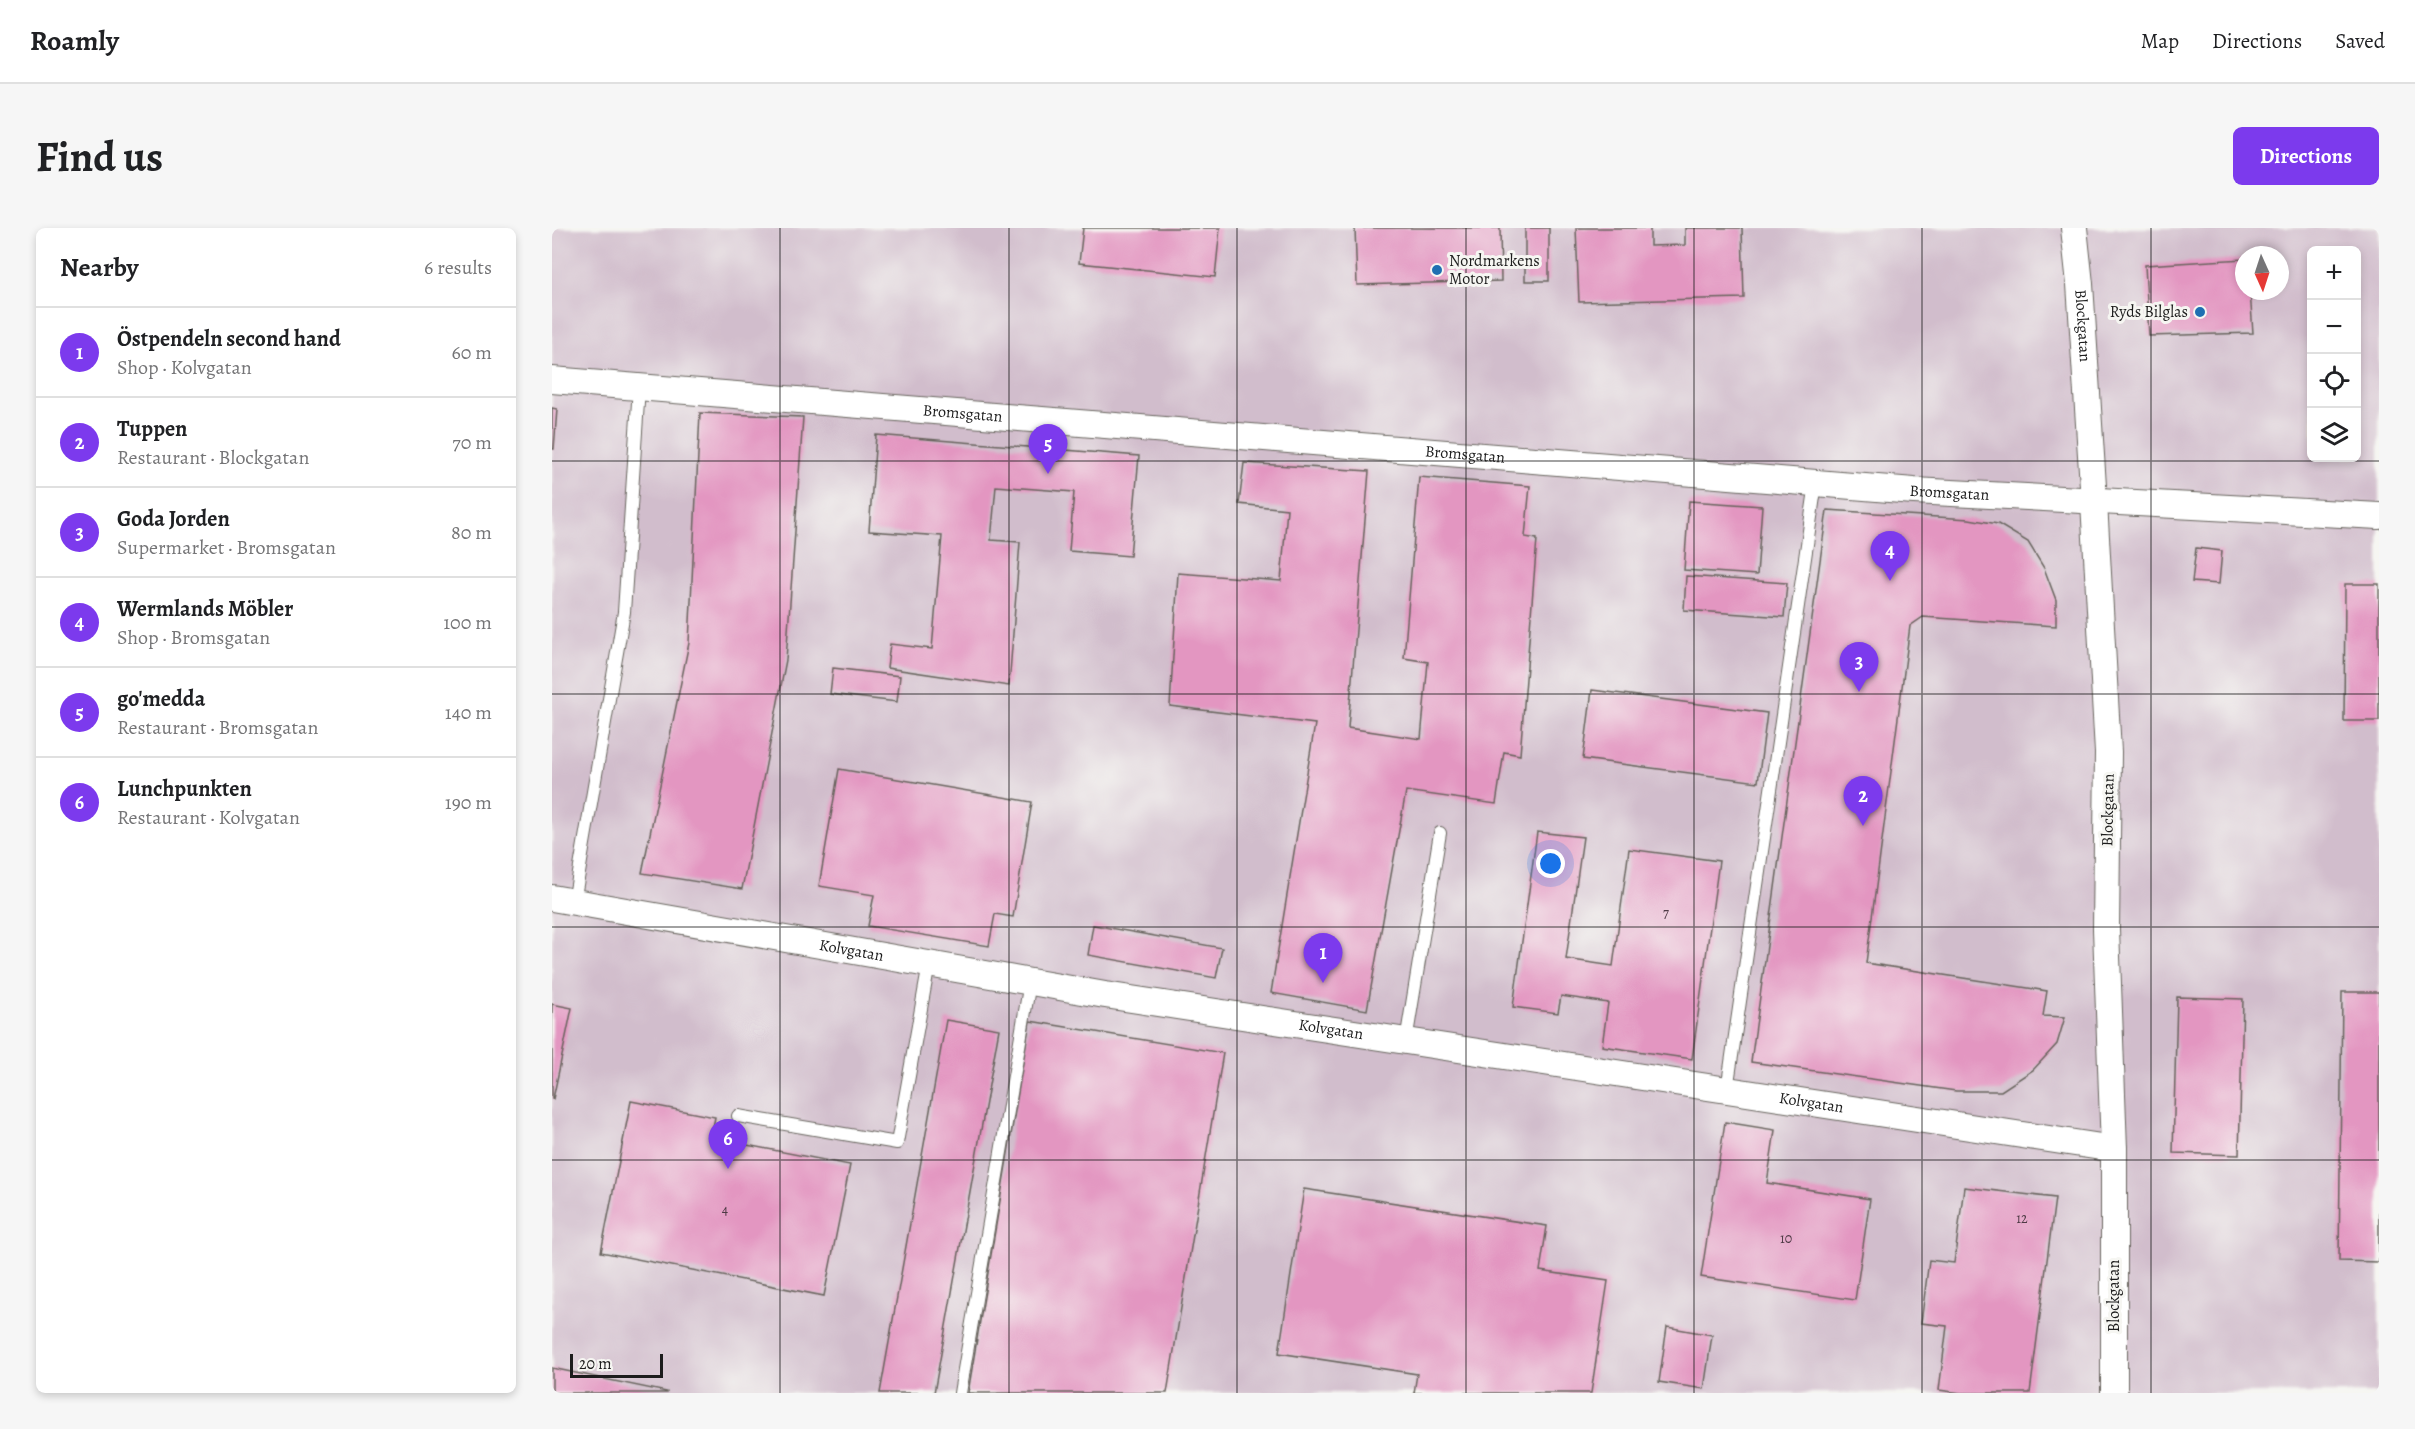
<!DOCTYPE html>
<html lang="en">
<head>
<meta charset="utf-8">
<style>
  :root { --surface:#fff; --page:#f6f6f6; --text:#202124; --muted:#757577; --line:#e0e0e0; --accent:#7c3aed }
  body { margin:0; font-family:Alegreya,serif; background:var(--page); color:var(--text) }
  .controls { position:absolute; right:18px; top:18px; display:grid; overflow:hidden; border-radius:9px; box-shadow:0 3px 9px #0003 }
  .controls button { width:54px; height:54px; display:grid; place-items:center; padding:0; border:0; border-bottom:2px solid var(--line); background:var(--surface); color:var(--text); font:30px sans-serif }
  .compass { position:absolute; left:1683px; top:18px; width:54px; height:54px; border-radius:50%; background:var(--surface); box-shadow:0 3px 9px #0003; rotate:177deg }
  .scale { position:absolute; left:18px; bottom:15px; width:93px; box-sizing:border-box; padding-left:6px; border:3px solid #1c1c1c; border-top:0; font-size:16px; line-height:21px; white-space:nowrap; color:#1c1c1c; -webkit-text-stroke:4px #f6f6f2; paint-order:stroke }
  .you { position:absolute; left:999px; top:636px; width:21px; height:21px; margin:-15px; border:4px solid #fff; border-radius:50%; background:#1a73e8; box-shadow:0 0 0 9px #1a73e833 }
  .badge { display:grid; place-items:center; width:39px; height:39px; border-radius:50%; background:var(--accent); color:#fff; font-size:20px; font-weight:700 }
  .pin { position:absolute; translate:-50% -50px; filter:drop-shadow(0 2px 3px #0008) }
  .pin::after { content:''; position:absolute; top:32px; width:21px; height:18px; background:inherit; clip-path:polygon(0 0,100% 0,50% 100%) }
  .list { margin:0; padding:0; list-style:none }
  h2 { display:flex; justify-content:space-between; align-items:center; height:78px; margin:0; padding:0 24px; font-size:26px }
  h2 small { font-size:20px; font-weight:400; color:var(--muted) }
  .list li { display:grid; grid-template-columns:39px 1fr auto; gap:18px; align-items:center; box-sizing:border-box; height:90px; padding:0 24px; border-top:2px solid var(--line) }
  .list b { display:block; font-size:22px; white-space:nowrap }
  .list p { margin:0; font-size:20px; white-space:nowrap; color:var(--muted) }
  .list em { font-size:20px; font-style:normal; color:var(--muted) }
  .icon { flex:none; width:33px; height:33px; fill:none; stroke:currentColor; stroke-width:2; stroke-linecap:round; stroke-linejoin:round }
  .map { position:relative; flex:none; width:1827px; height:1165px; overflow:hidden; border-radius:9px }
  header { display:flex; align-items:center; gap:36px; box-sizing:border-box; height:84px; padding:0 30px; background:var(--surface); border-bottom:2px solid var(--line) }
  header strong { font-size:28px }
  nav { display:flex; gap:33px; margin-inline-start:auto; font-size:21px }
  .intro { display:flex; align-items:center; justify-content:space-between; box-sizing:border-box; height:144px; padding:0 36px }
  h1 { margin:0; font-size:42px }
  .button { padding:15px 27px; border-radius:9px; background:var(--accent); color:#fff; font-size:21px; font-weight:700 }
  main { display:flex; gap:36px; padding:0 36px }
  aside { flex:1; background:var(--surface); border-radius:9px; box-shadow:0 3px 9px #0003 }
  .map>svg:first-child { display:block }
  .industrial { fill:#d1bdcc; fill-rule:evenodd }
  .building { fill:#e396c1 }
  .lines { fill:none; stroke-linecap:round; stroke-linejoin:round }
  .service-casing { stroke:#67645d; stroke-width:14 }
  .minor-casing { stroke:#67645d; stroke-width:28 }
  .service { stroke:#fff; stroke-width:12 }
  .minor { stroke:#fff; stroke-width:26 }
  .grid { fill:none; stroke:#1c1c1c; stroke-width:1.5; stroke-opacity:0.55 }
  .poi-dot { fill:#1f6fb2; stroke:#f6f6f2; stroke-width:2 }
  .labels { text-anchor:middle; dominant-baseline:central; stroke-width:6; stroke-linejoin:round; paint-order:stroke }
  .number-label { font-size:14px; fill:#4e3a45 }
  .poi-label { font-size:16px; fill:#1c1c1c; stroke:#f6f6f2; text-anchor:start }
  .street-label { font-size:16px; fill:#1c1c1c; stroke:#f6f6f2 }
</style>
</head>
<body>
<header>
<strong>Roamly</strong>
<nav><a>Map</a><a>Directions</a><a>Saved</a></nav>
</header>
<div class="intro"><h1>Find us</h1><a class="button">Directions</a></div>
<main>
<aside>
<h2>Nearby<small>6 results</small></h2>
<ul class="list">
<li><span class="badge">1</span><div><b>Östpendeln second hand</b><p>Shop · Kolvgatan</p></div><em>60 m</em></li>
<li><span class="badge">2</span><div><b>Tuppen</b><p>Restaurant · Blockgatan</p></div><em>70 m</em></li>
<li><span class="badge">3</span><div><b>Goda Jorden</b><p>Supermarket · Bromsgatan</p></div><em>80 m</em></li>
<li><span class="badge">4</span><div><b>Wermlands Möbler</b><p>Shop · Bromsgatan</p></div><em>100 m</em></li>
<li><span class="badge">5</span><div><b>go'medda</b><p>Restaurant · Bromsgatan</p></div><em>140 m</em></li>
<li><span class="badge">6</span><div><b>Lunchpunkten</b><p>Restaurant · Kolvgatan</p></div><em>190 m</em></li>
</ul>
</aside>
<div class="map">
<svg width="1827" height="1165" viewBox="0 0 1827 1165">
  <rect width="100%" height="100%" fill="#f6f6f2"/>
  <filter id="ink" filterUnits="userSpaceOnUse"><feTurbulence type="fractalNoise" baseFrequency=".0167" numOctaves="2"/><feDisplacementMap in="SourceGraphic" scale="12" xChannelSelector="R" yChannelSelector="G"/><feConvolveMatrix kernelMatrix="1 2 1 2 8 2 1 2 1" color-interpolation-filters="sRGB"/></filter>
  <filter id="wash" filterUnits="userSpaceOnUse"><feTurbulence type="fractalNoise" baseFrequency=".008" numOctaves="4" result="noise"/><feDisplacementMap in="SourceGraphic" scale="24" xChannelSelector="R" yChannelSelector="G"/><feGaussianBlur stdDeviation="1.35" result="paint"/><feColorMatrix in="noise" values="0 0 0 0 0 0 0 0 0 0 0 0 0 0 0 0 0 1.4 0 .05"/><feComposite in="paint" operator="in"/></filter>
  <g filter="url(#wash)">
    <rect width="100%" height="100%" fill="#f2ead7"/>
    <path class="industrial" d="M0,0H1827V1165H0ZM1760,22H1804V230H1760ZM1692,27H1728V63H1692Z"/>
    <g id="blocks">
      <path class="building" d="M531,0H668L663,49L527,35Z
        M803,0H948L949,53L805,57Z
        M973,0H997V53H973Z
        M1024,0H1098V18L1133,17V0H1190L1192,70L1027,74Z
        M1692,31V63H1698L1701,105L1597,108L1593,37Z
        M0,180L5,181L2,221H0Z
        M148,185L251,189L234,432L190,661L90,645L137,415Z
        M324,207L587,228L578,328L517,323L522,264L444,258L439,312L468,314L457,458L335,440L338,416L380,421L390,308L317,303Z
        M692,235L817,243L796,500L869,511L876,434L852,430L867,249L978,258L973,309L985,311L968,527L952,524L944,576L854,563L815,782L719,765L763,496L618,478L626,345L729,353L735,281L687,276Z
        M1137,273L1210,278L1205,347L1132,342Z
        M1275,282L1417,291L1446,296L1476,314L1492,340L1504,372V398L1371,389L1358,398L1314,735L1495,763L1491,788L1513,789L1505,816L1481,842L1449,863H1404L1199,834Z
        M1644,320L1670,323L1667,356L1640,354Z
        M1134,348L1235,355L1232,389L1132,382Z
        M1793,356H1827V493H1792Z
        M281,440L348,448L345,474L278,466Z
        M1040,462L1215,485L1206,554L1031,531Z
        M287,541L480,574L461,689L443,686L437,718L316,698L322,667L267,658Z
        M985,604L1031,609L1014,731L1061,738L1077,621L1167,633L1140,831L1050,818L1056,775L1009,768L1006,785L961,779Z
        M541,697L670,720L664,750L536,727Z
        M1790,764H1827V1034L1787,1033Z
        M1625,769L1691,771L1687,927L1621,925Z
        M0,776L20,780L1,871H0Z
        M394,792L447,801L382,1165H328Z
        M478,793L671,825L615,1165H416Z
        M79,873L163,889L159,910L298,937L272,1068L49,1024Z
        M1173,894L1223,902L1215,955L1318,971L1303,1072L1149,1049Z
        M1412,959L1503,970L1478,1165H1409L1387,1162L1395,1098L1369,1095L1377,1032L1402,1035Z
        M752,961L995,998L988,1043L1056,1053L1039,1165H862L865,1146L727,1125Z
        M1115,1099L1160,1107L1152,1161L1107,1154Z
        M0,1140L115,1164V1165H0Z"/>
    </g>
  </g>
  <g filter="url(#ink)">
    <use href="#blocks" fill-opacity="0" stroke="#67645d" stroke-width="1.5"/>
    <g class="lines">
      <defs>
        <path id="service" d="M22,674L72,384L87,159
          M854,813L888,605
          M1175,862L1264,255
          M186,888L345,915L377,736
          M408,1165L478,754"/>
        <g id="minor">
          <path id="s1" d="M1522,0L1528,56L1542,274L1556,524L1554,701L1562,921V1165"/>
          <path id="s2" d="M0,152L1362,263L1827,288"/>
          <path id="s3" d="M0,670L553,767L1562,921"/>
        </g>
      </defs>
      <use href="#service" class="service-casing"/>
      <use href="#minor" class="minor-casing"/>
      <use href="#service" class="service"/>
      <use href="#minor" class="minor"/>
    </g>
  </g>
  <path class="grid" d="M228,0V1165M457,0V1165M685,0V1165M914,0V1165M1142,0V1165M1370,0V1165M1599,0V1165M0,233H1827M0,466H1827M0,699H1827M0,932H1827"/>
  <g class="poi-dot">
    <circle cx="885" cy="42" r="6"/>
    <circle cx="1648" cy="84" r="6"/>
  </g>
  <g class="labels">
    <g class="number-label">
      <text x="1114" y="685">7</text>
      <text x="173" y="981">4</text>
      <text x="1470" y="990">12</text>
      <text x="1234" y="1010">10</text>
    </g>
    <g class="poi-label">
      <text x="897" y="33">Nordmarkens<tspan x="897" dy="18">Motor</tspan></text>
      <text x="1636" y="84" text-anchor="end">Ryds Bilglas</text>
    </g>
    <g class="street-label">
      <text stroke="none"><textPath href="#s1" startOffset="98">Blockgatan</textPath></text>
      <text stroke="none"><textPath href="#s2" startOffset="412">Bromsgatan</textPath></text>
      <text stroke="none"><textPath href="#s2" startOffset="916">Bromsgatan</textPath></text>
      <text stroke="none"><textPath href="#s2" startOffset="1402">Bromsgatan</textPath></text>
      <text transform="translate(1556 582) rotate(-89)">Blockgatan</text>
      <text stroke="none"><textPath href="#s3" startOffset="304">Kolvgatan</textPath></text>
      <text stroke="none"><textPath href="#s3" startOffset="790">Kolvgatan</textPath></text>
      <text stroke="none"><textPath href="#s3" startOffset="1276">Kolvgatan</textPath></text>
      <text transform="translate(1562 1068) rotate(-90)">Blockgatan</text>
    </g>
  </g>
</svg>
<div class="controls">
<button>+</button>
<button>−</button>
<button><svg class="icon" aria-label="locate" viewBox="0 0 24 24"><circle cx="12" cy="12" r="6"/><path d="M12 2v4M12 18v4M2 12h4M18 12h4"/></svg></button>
<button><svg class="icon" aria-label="layers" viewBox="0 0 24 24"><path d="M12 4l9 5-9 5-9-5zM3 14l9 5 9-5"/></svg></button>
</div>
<svg class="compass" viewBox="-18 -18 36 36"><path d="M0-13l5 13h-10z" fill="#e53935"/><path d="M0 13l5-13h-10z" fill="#757577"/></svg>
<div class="scale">20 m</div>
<div class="you"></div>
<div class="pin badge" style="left:771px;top:755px">1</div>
<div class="pin badge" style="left:1311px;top:598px">2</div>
<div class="pin badge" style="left:1307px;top:464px">3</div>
<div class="pin badge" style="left:1338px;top:353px">4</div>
<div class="pin badge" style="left:496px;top:246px">5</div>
<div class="pin badge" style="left:176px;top:941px">6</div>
</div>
</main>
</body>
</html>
